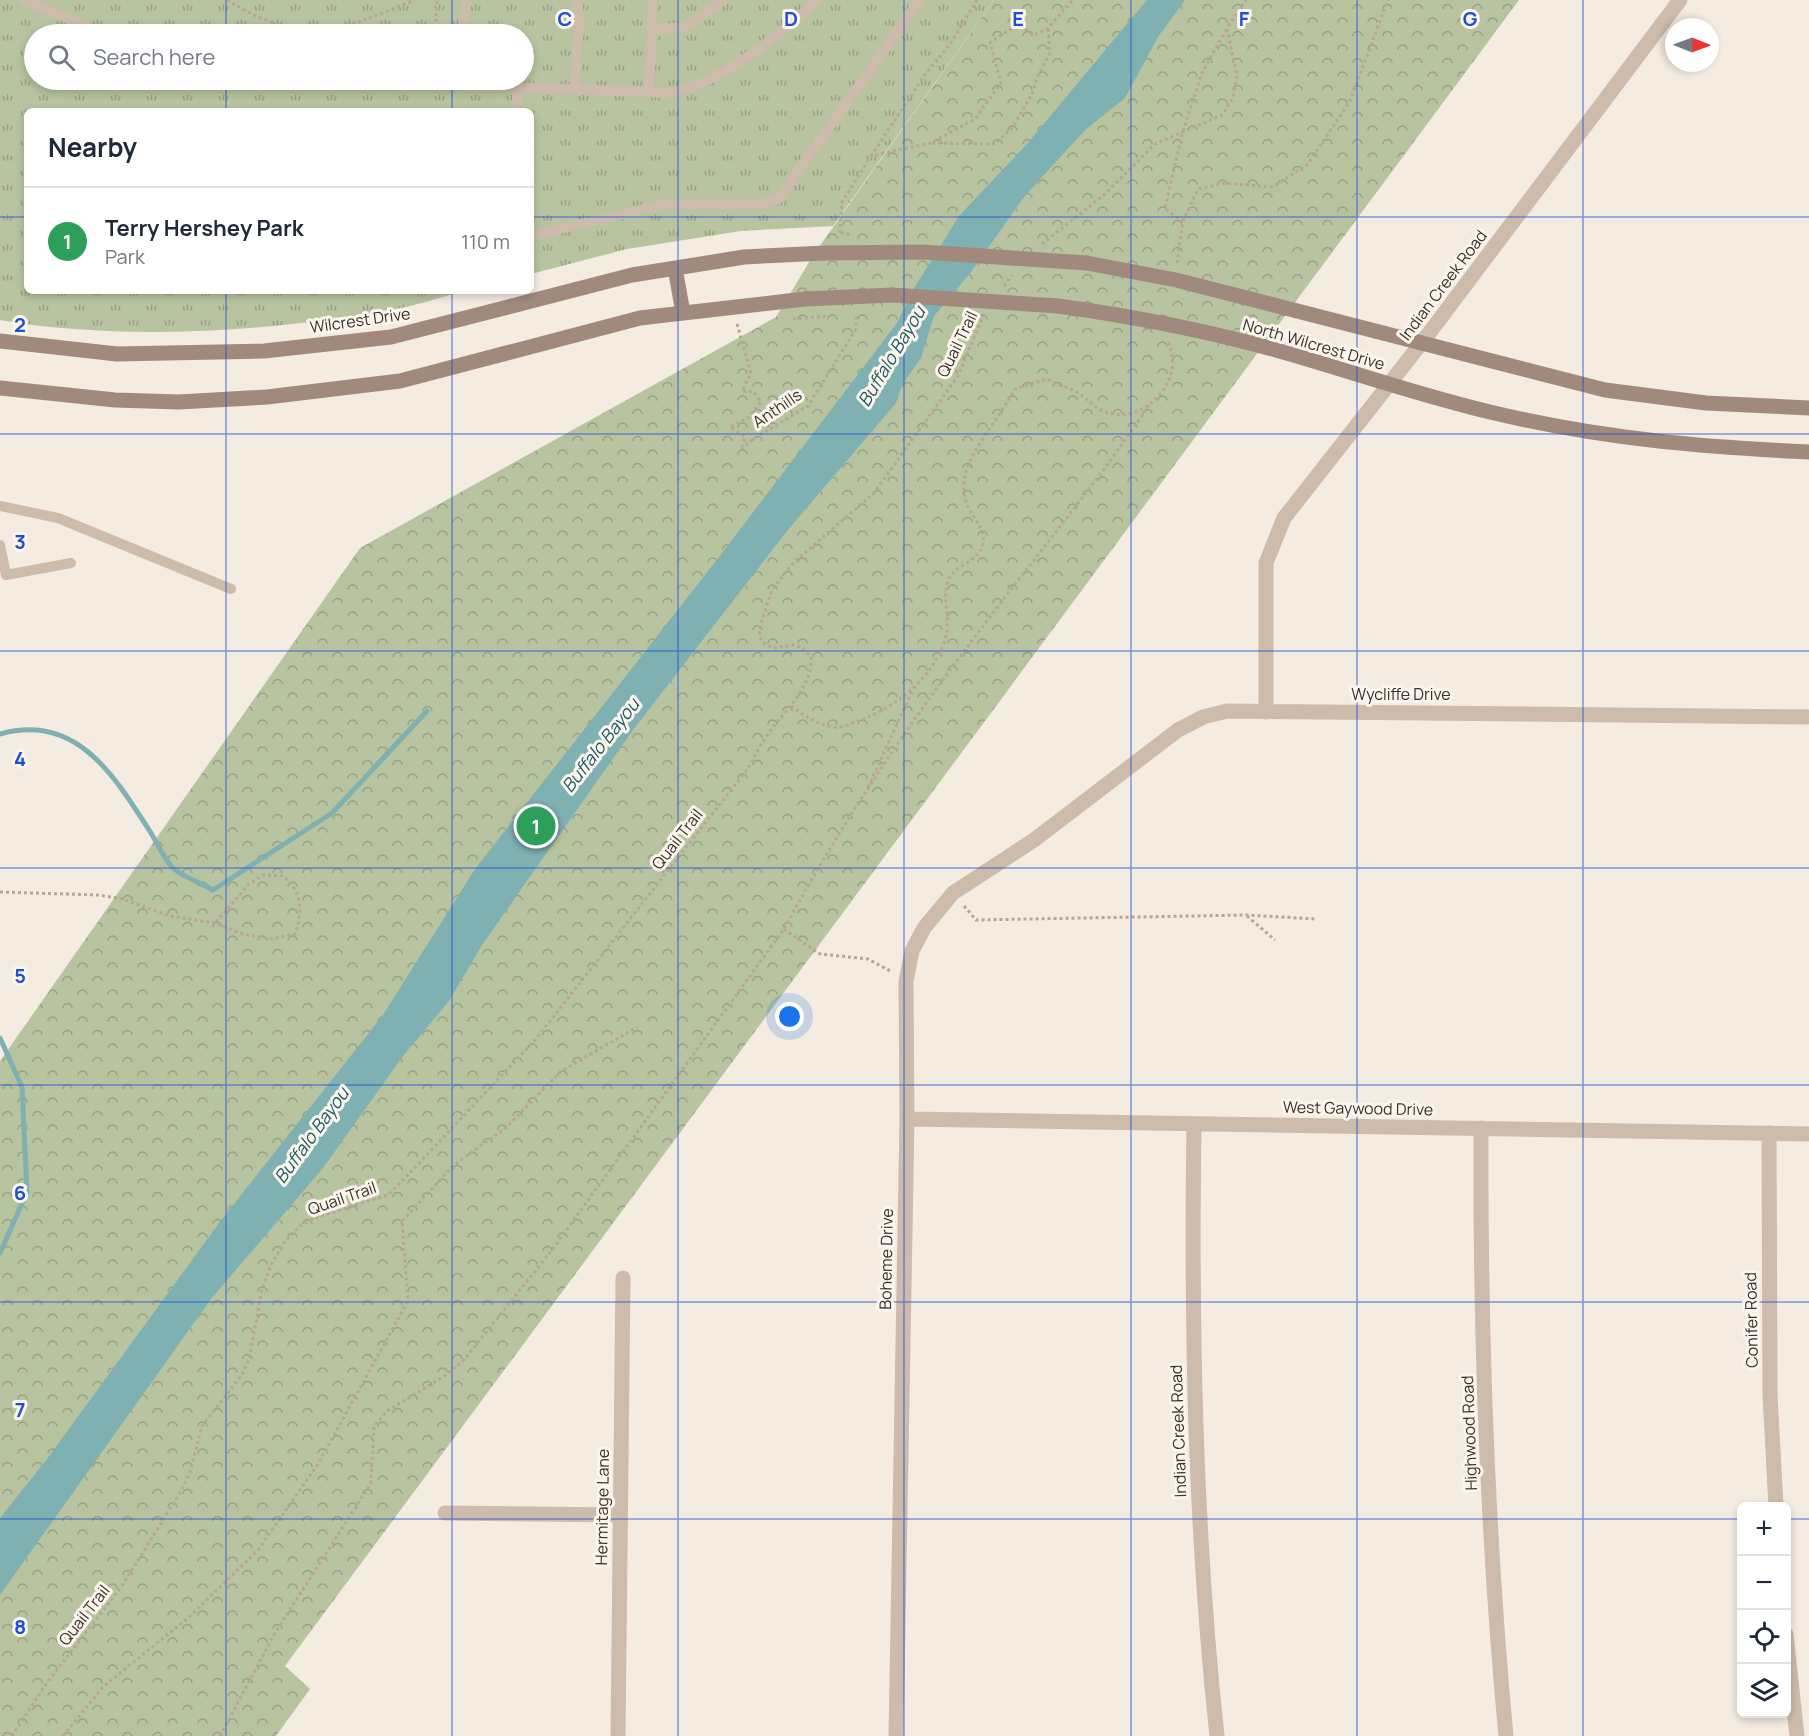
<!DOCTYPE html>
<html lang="en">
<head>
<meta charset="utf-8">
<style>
  :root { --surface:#fff; --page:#f2f2f3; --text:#1f2937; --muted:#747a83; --line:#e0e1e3; --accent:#1f5a5e }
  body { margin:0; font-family:Manrope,sans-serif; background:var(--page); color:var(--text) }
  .controls { position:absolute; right:18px; bottom:18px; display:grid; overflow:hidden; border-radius:9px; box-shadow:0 3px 9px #0003 }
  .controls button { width:54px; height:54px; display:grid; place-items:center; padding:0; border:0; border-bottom:2px solid var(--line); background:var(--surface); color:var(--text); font:30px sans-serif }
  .compass { position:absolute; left:1665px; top:18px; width:54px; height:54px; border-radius:50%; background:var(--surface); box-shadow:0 3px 9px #0003; rotate:91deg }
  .you { position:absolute; left:790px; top:1017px; width:21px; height:21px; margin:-15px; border:4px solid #fff; border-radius:50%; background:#1a73e8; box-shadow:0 0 0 9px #1a73e833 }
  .badge { display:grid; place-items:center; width:39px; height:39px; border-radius:50%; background:var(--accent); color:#fff; font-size:20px; font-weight:700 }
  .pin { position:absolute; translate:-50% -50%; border:3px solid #fff; box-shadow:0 2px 6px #0006 }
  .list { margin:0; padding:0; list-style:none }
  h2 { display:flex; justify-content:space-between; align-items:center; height:78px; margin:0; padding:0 24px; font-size:26px }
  h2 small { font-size:20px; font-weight:400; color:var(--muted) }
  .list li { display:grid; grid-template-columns:39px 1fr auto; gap:18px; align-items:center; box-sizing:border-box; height:108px; padding:0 24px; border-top:2px solid var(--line) }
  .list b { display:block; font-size:22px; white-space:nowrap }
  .list p { margin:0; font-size:20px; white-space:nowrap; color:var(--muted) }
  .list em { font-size:20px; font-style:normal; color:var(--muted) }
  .icon { flex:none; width:33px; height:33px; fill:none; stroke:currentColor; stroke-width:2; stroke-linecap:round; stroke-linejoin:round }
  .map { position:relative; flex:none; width:1809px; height:1736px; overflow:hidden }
  .search { position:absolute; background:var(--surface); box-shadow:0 3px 9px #0003; left:24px; top:24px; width:510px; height:66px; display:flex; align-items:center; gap:15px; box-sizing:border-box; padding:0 21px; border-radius:33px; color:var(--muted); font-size:22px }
  .panel { position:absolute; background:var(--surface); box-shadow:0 3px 9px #0003; left:24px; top:108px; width:510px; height:186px; border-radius:9px }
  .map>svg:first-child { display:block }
  .grass { fill:url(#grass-tufts); fill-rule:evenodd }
  .park { fill:url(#park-crowns) }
  .water { fill:#7fb0b2 }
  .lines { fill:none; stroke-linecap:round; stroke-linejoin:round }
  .stream { stroke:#7fb0b2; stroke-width:5 }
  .path { stroke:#b9a596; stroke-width:3; stroke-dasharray:3 3; stroke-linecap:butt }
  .lane { stroke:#cdbbac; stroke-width:10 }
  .street { stroke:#cdbbac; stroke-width:15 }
  .secondary { stroke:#a18a7d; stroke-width:15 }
  .secondary-bridge { stroke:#a18a7d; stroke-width:15 }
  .grid { fill:none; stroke:#1d4ed8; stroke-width:1.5; stroke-opacity:0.55 }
  .labels { text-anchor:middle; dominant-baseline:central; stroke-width:6; stroke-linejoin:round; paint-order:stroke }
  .street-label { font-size:16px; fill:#3b302b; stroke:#fbf5ee }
  .water-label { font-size:18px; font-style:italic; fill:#1f5a5e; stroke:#fbf5ee }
  .grid-label { font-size:20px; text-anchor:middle; font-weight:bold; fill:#1d4ed8; stroke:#fbf5ee; stroke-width:6; stroke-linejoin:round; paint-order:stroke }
</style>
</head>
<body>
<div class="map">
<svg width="1809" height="1736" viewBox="0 0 1809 1736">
  <defs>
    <pattern id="grass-tufts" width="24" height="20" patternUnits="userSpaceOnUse" patternTransform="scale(1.5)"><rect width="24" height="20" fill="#b8c4a0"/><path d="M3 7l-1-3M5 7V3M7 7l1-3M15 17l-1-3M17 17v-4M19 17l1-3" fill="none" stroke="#97a083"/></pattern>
    <pattern id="park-crowns" width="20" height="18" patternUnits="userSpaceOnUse" patternTransform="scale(1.5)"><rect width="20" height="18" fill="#b8c4a0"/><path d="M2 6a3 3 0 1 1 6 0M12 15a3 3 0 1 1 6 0" fill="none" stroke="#97a083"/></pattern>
  </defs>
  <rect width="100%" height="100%" fill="#f4ebe1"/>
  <path class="grass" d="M0,0H994L833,226L741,231L627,249L531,274V111H27V291H464C438,298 412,307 385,311C264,332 121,341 0,320ZM34,34H524V80H34Z"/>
  <path class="park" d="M994,0H1519L285,1666L310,1689L276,1736H0V1061L360,548L776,317L814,254Z"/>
  <path class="water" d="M1147,0H1185L1158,37L1125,98L1084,131L1024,197L971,272L934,316L921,358L902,385L896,403L787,531L633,730L482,945L449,1001L403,1056L323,1168L211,1299L0,1595V1518L47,1459L219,1223L383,1015L475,869L719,557L897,323L913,290L959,216L1027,144Z"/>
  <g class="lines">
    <path class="stream" d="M0,734C77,712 115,777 151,833C157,843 164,859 173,868C183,877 201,883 213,890L332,813L427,711
      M0,1038L22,1087L27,1192L0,1253"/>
    <path class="path" d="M227,0C302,46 337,33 414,0
      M435,34L437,0
      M932,143L995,144L1013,127L1032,94L1038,75L1050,53L1048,28
      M871,156L926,73L951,43L977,0
      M1183,221L1198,189L1226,183L1273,187L1308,164L1350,101L1388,0
      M841,232L851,235
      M840,233L842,202L871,156L931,143L975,119L1001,83L990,43L1016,25L1035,35L1048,28L1073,0
      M1042,244L1104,195L1155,144L1222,115L1233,98L1237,76L1227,28L1246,0
      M1177,263L1183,221L1165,209L1182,134L1202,73L1227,28
      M1004,286L1012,275
      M793,319L828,316
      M737,324L751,373L742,391L754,392L761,402L749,417L730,427L745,437L741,450L753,439L808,406L856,329V314
      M791,706C804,715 816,724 832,727C839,729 850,724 858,721C897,707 931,680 945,640C952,619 941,601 948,581C954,563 979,564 983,543C987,521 957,512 965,475C970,452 1002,413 1015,389L1046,379C1057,384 1070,388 1080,394C1087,399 1092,405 1099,409C1123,422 1149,411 1164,389C1174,374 1175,357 1168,340
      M868,787L912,692
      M0,892L98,895L123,899L170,916L215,923L243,934L272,939L295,934C303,913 302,890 283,876L263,875L248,885L215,923
      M964,906L976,920L1246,915L1316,919
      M1247,916L1275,940
      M784,929L820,954L868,959L892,972
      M12,1736L46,1684L122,1586L181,1491L190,1472L202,1426L241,1376L249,1360L262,1289L271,1265L285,1241L301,1225L315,1218L388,1195L404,1179L536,1039L746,771C755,756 763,740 774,726C789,707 813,684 811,657L801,647L794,645L773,648L765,644L760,637L759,629L772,590L794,562L874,493L958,376L983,316
      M63,1736L103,1687L188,1618L258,1550L318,1464L408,1301L402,1221L454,1165L508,1126L560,1072L637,1027
      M220,1736L275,1633L371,1483L374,1426L387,1411L443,1377L463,1361L552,1250L784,929C841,823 910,722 983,626C1038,553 1098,482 1149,405"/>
    <path class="lane" d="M24,0L104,34
      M652,30V0
      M462,34L467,0
      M321,80L364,84H432L669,93C720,84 780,35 818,0
      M574,88L580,16L576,0
      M517,89V111
      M649,92L652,30L686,27L724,0
      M531,236L665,204H763L778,199L920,0
      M0,506L58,518L231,589
      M0,545L6,575L71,563"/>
    <path class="street" d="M1266,712V563L1284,518L1430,332L1680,0
      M907,1119L1809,1134
      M1194,1124C1191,1329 1195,1533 1217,1736
      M1481,1128C1480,1331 1487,1534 1506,1736
      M1769,1133L1770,1395L1776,1506
      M445,1513L620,1515
      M1786,1634L1797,1736
      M618,1736L623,1278
      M896,1736L907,1119L906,981L912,951L924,928L953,893L1034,840L1178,730L1203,717L1227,711L1809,717"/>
    <path class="secondary" d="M1087,263L1176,280L1605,390L1706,403L1809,408
      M675,268L683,313
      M1058,306C1131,316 1204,330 1276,350C1351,371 1426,398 1503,415C1606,439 1703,447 1809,452
      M0,341L117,354L264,351L391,337L632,275L744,257L825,253
      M0,388L115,400L179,402L267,397L400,381L640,318L805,299"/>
    <path class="secondary-bridge" d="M825,253L923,252L1087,263
      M805,299L892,295L1058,306"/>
  </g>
  <path class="grid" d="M226,0V34M452,0V34M678,0V1736M904,0V1736M1131,0V1736M1357,0V1736M1583,0V1736M226,80V111M452,80V111M0,217H27M531,217H1809M226,291V1736M452,291V1736M0,434H1809M0,651H1809M0,868H1809M0,1085H1809M0,1302H1809M0,1519H1742M1786,1519H1809"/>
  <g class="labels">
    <g class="street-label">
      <text transform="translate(1443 285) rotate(-53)">Indian Creek Road</text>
      <text transform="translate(360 320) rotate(-8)">Wilcrest Drive</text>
      <text transform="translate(957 344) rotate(-64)">Quail Trail</text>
      <text transform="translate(1314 344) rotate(16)">North Wilcrest Drive</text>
      <text transform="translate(777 408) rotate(-34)">Anthills</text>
      <text x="1401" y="694">Wycliffe Drive</text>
      <text transform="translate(677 839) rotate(-52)">Quail Trail</text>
      <text transform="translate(1358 1108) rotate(1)">West Gaywood Drive</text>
      <text transform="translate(342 1198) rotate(-19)">Quail Trail</text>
      <text transform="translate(886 1259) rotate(-89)">Boheme Drive</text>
      <text transform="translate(1751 1320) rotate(-91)">Conifer Road</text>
      <text transform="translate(1178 1431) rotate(-92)">Indian Creek Road</text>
      <text transform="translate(1469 1433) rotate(-92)">Highwood Road</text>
      <text transform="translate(602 1507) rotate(-89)">Hermitage Lane</text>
      <text transform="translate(84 1615) rotate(-52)">Quail Trail</text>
    </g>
    <g class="water-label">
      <text transform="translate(891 356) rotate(-59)">Buffalo Bayou</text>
      <text transform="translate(600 745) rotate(-52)">Buffalo Bayou</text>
      <text transform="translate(311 1135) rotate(-54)">Buffalo Bayou</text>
    </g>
  </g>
  <g class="grid-label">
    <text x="565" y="26">C</text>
    <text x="791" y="26">D</text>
    <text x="1018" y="26">E</text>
    <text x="1244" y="26">F</text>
    <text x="1470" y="26">G</text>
    <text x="20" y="332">2</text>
    <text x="20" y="549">3</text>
    <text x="20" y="766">4</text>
    <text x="20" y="983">5</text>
    <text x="20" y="1200">6</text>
    <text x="20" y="1417">7</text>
    <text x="20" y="1634">8</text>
  </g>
</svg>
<div class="controls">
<button>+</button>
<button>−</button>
<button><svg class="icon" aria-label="locate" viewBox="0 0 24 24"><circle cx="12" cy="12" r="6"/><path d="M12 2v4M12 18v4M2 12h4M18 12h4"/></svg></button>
<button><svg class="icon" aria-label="layers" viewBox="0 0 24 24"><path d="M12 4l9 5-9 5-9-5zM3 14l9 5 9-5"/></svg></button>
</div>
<svg class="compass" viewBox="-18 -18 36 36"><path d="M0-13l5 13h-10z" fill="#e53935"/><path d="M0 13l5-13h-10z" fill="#747a83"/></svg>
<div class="you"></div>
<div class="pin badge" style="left:536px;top:826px;background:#2e9e5b">1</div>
<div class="search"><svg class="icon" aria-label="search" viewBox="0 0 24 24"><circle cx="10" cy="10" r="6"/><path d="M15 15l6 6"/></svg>Search here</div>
<section class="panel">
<h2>Nearby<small></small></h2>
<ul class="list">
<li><span class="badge" style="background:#2e9e5b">1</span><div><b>Terry Hershey Park</b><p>Park</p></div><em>110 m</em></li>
</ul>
</section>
</div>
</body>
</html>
